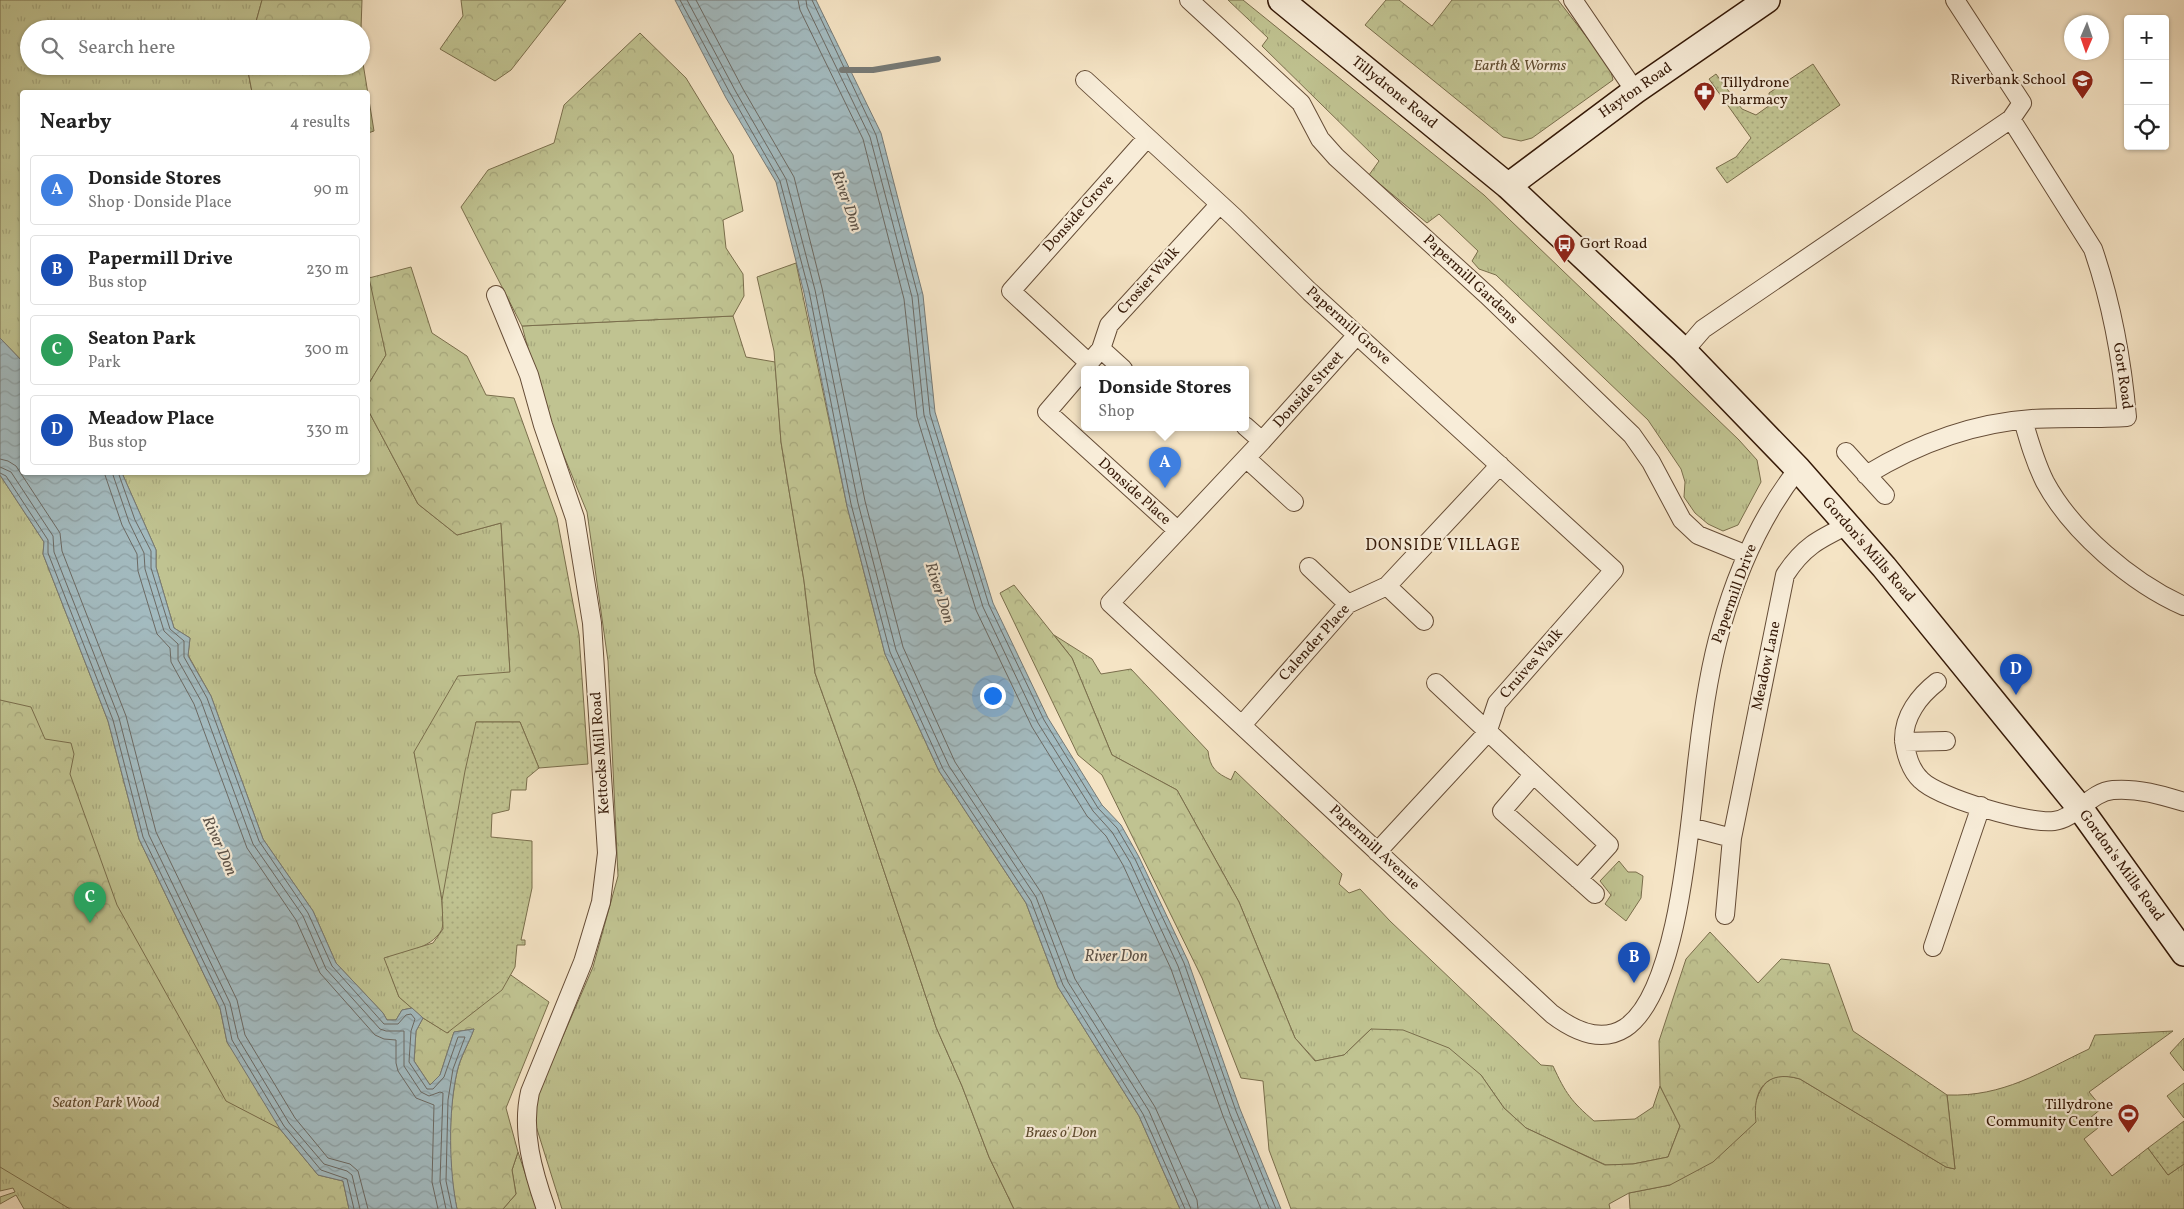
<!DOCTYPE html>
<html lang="en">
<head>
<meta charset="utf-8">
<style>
  :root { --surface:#fff; --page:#f2f2f2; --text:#222; --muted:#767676; --line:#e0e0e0; --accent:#d93025 }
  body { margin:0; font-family:Vollkorn,serif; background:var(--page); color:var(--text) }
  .controls { position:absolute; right:15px; top:15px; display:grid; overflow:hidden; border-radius:5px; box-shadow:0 1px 4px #0004 }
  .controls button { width:45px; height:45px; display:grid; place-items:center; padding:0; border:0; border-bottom:1px solid var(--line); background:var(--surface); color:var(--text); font:25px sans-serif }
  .compass { position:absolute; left:2064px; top:15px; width:45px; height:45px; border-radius:50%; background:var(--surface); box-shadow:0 1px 4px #0004; rotate:182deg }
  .you { position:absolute; left:992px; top:695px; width:18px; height:18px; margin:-12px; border:4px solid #fff; border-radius:50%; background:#1a73e8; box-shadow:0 0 0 8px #1a73e833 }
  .badge { display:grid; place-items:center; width:32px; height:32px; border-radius:50%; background:var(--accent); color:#fff; font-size:16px; font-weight:700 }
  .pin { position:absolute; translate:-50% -41px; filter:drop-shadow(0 1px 2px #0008) }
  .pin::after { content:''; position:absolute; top:26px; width:18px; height:15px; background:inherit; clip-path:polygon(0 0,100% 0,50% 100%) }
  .popup { position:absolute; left:1081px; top:366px; width:168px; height:65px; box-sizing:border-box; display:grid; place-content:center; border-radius:5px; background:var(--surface); filter:drop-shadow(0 1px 4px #0005); font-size:16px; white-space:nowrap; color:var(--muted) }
  .popup b { font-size:19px; color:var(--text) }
  .popup::after { content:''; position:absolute; left:50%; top:100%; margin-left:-10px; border:10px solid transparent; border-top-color:var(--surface) }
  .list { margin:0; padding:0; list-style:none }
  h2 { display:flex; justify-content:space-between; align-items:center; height:65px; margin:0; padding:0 20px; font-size:21px }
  h2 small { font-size:16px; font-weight:400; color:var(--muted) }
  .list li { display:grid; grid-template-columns:32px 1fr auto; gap:15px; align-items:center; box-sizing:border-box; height:70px; margin:0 10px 10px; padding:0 10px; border:1px solid var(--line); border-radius:5px }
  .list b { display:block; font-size:19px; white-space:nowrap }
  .list p { margin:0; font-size:16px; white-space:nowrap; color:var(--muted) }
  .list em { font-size:16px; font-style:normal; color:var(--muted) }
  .icon { flex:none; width:28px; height:28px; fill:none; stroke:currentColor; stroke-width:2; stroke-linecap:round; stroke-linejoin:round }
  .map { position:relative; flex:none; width:2184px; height:1209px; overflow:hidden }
  .search { position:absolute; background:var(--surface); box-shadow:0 1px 4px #0004; left:20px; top:20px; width:350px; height:55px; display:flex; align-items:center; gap:12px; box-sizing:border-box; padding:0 18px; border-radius:28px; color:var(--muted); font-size:19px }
  .panel { position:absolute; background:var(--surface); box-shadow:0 1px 4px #0004; left:20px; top:90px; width:350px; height:385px; border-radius:5px }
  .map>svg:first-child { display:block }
  .grass { fill:url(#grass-tufts); stroke:#7a6e4c }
  .forest { fill:url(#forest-crowns); stroke:#7a6e4c }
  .garden { fill:url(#garden-dots); stroke:#7a6e4c }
  .water { fill:url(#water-waves); stroke:#777a76 }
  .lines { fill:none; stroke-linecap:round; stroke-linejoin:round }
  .shore { stroke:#6c6a64; stroke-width:1 }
  .stream { stroke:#777a76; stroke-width:6 }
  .street-casing { stroke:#654c36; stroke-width:20 }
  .secondary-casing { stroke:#351907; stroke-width:28 }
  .street { stroke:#f8edd9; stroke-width:18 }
  .secondary { stroke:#f8edd9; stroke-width:25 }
  .labels { text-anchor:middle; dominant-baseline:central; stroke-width:4.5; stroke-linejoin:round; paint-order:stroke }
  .park-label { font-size:15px; font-style:italic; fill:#5f4c30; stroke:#f8edd9 }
  .poi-label { font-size:15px; fill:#351907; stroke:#f8edd9; text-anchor:end }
  .street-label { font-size:15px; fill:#351907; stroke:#f8edd9 }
  .water-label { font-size:16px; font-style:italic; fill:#5c5248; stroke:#f8edd9 }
  .neighbourhood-label { font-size:16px; letter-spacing:1px; fill:#351907; stroke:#f8edd9 }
</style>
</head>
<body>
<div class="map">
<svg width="2184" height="1209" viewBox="0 0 2184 1209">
  <defs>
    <pattern id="grass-tufts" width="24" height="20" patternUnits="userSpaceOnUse" patternTransform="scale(1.25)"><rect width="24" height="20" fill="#c0c391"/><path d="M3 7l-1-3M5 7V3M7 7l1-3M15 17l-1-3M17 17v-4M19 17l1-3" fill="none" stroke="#a6a77c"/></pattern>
    <pattern id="forest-crowns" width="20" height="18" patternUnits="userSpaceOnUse" patternTransform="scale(1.25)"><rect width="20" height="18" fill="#c0c391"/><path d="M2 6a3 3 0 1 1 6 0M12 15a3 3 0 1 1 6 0" fill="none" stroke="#a6a77c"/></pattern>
    <pattern id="garden-dots" width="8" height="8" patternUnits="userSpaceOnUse" patternTransform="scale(1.25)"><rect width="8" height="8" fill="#c0c391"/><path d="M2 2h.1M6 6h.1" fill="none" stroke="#a6a77c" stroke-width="1.8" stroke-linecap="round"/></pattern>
    <pattern id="water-waves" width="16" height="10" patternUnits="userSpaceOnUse" patternTransform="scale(1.25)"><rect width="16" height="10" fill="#a3bbc0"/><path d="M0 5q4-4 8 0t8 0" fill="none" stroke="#8da0a4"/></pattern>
  </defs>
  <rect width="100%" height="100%" fill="#f5e4c5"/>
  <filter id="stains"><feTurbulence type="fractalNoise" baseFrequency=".004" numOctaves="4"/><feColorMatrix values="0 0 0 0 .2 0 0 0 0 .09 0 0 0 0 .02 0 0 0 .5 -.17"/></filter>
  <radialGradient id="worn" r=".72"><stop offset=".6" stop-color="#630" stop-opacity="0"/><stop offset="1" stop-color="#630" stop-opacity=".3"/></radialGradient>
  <path class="grass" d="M0,0H262L254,29H29V66H247L252,92H22V361L0,338Z
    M1228,0H1243L1484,195L1739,440L1757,460L1761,482L1738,525L1723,531L1708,524L1695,513L1684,497L1685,482L1681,469L1648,420L1496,275L1479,269L1472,261L1478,251L1439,214L1427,223L1369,175L1379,161L1262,46L1268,38Z
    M368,269L386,355L368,385Z
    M733,316L746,357L775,362L781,442L804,581L815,673L856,787L936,1027L962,1086L989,1157L1014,1209H562L531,1110L593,967L618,876L608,661L587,512L543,405L522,326Z
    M368,410L418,504L457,535L501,523L510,672L414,752C419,777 451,917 441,931C430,949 404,952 385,958L399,997L412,1008L402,1010L396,1020H387L383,1013L336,963L313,911L263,839L211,696L188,655L190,638L174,628L156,567V550L122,473L368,472Z
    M0,475L44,542L43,554L108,721L139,839L220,1008L227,1042L349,1209H24L16,1195L0,1204V1197L15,1192L13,1188L0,1191Z
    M1054,635L1092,659L1101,674L1131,669L1208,751C1210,768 1216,773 1231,780L1235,771L1342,874L1339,884L1349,893L1360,889L1390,921L1541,1065L1553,1066C1566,1094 1571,1101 1594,1121L1635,1119L1653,1107L1660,1086L1680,1126L1668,1157L1633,1164L1606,1165L1526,1128L1504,1108L1481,1075L1371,1029L1344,1055L1316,1061L1295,1038L1239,902L1177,790L1112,755L1072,658Z
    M1619,861L1628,872H1636L1643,876L1641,898L1626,921L1605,904L1611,895L1600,881Z
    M2173,1031L2089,1092L2102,1108L2090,1118L2098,1128L2084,1139L2112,1176L2148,1148L2168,1175L2184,1164V1209H1630L1629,1193L1670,1185L1754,1108C1761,1081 1772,1071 1800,1079L1946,1167L1955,1169L1947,1095C2004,1097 2040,1072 2089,1049L2095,1035Z
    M2184,1038V1071L2170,1053Z
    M2184,1083V1118L2167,1096Z
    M518,1152L537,1209H503L516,1194L512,1170Z"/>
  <path class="forest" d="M262,0H362L361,29H254Z
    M461,0H566L511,70L495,81L440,49L463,16Z
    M1386,0H1399L1432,26L1452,0H1558L1610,67L1613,80L1532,138L1521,141L1503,137L1365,25Z
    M640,33L686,78L733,155L743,211L723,220L726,248L743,274L744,296L733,316L522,326L461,207L488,170L554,143L564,105Z
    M361,51L374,131L368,133V92H252L247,66H361Z
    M796,263L847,506L885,654L939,771L1026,903L1058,987L1139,1116L1180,1209H1014L989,1157L962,1086L936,1027L856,787L815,673L804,581L781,442L774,351L757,277Z
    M411,267L432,333L467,356L486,395L514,398L557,518L579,635L588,764L539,768L520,722H476L485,919L442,900L414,752L458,676L510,672L501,523L457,535L418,504L368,410V385L386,355L369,278Z
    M1014,585L1072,658L1112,755L1177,790L1239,902L1295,1038L1315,1061L1344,1055L1371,1029L1403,1030L1449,1048L1481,1075L1504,1108L1526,1128L1605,1165L1633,1164L1668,1157L1680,1126L1660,1086L1659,1041L1686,959L1710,932L1758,983L1781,959L1829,964L1853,1031L1947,1095L1955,1169L1946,1167L1800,1079C1766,1069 1752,1090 1756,1122L1713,1162L1670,1185L1629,1193L1609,1204L1610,1209H1291L1269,1150L1263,1081L1241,1078L1202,978L1102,775L1078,755L1000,593Z
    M0,700L31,707L45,739L71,743L74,754L70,774L117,905L226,1101L280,1129L318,1175L343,1181L349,1209H70L0,1167Z
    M491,961L549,1002L506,1108L518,1152L512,1170L516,1194L503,1209H457C448,1168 448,1113 457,1072C460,1058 469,1043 474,1029L454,1032L440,1075L430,1085L414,1061L416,1031L423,1018L448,1033Z"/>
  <path class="garden" d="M1813,64L1840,105L1727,183L1716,168L1736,157L1751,138L1709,79L1716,74L1742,109L1756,115L1770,105L1769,93Z
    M476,722H520L539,768L527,778L526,790H511L509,810L492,814L491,837L532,841V888L521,940H525V945H517L515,967L502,990L447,1033L423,1018L399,997L384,958L433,943L443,929L442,900L465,771Z
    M2184,1121V1164L2168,1175L2148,1148Z"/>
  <path class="water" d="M675,0H816L881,133L923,295L935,412L993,603L1048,718L1102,805L1121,825L1139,857L1188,961L1240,1109L1281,1209H1180L1139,1116L1058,987L1026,903L939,771L885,654L847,506L804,293L776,182L726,98Z
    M0,338L22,361V472L122,473L156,550V567L174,628L190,638L188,656L211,696L263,839L313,911L336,963L383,1013L387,1020H396L402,1010L412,1008L423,1018L416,1031L414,1061L430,1085L440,1075L454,1032L474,1029C469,1043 460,1057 457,1072C448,1111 449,1170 457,1209H349L343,1181L318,1175L280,1129L227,1042L220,1008L139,839L108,721L43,554L44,542L0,475Z"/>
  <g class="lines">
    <path class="shore" d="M680,0L731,95L780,181L809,291L851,504L890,652L943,769L1031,901L1063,985L1143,1114L1185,1209
      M687,0L736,92L786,179L815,290L858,503L896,650L949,766L1036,897L1068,982L1149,1111L1191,1209
      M696,0L743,89L794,177L822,288L865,501L903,647L955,762L1042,894L1075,979L1155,1107L1197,1200L1198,1209
      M798,0L800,10L863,139L904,299L917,417L976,610L1032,727L1087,816L1106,836L1123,865L1171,969L1223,1116L1261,1209
      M806,0L807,7L870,137L912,297L924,415L983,607L1038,723L1093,811L1112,832L1130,862L1178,966L1230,1114L1269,1209
      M812,0L876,135L918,296L930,414L989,605L1044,720L1098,808L1117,828L1135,859L1184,963L1236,1111L1276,1209
      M0,459L8,461L16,466L60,533L62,551L126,716L156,832L237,1000L245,1035L295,1118L328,1158L350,1164L358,1171L368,1209
      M0,467L11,472L53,536L54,552L119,718L149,835L230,1003L238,1038L289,1123L324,1164L347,1171L352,1175L360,1209
      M104,472L122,525L137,554L138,571L157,634L170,648L171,662L194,704L247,848L296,920L320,973L375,1035L384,1039L396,1040V1063L398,1071L416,1098L434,1105L432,1182L438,1209
      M112,472L129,522L144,553L145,569L164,631L178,644V660L201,701L253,844L303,916L326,969L380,1029L386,1031H404V1066L421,1092L429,1096L440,1092L443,1093L440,1181L446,1209
      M118,472L135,520L151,551V568L170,629L184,641V657L207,698L259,841L308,913L332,966L384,1024H398L406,1015L411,1014L415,1019L411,1031L409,1062L427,1089H433L444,1077L458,1037H465L453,1069L448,1100L446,1181L452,1209
      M0,473L6,476L48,540V553L113,720L143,837L225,1006L232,1040L284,1126L321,1170L347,1179L354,1209"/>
    <path class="stream" d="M842,70H873L938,59"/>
    <defs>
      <path id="street" d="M1189,0L1301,103L1320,139L1336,157L1487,295L1632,435L1651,462L1682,520L1698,535L1747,555
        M1573,0L1635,91
        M1085,80L1234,217L1310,292L1614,570L1497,703L1487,733L1377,852
        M496,295L529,375L543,425L575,518L592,623L607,853L601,902L583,962L530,1092C521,1131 533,1172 546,1209
        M1357,335L1262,441L1110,603L1552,1014C1573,1030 1600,1044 1625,1028C1680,992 1690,817 1698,755C1703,712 1709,669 1721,628C1737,571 1762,515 1798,469
        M1101,349L1123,369
        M1684,351L1703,329L2011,119L2022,103L1955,0
        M1089,363L1011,291L1147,138
        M2023,420C2029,441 2035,462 2045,482C2072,532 2132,583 2184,606
        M1245,426L1262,441
        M1846,452L1885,495
        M1246,458L1294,502
        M1866,475C1917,444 1972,423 2032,419C2064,417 2096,419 2127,417C2122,360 2112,304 2093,249L2011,119
        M1177,530L1047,412L1101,349L1109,325L1219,205
        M1309,567L1348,604
        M1387,586L1424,621
        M1937,682C1919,696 1904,716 1904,739C1905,753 1911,771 1921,780C1939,798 2028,824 2054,821C2077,818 2090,792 2113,790C2138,788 2161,795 2184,802
        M1436,683L1609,845L1578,879
        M1242,725L1348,604L1387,586L1500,465
        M1904,742L1946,741
        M1533,775L1502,811L1595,894
        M1690,827L1732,838
        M1725,915L1732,838L1785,575C1803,547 1819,539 1848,525
        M1933,947L1981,806"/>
      <path id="secondary" d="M1281,0L1508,186L1684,351L1798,469L1884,567L2080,808L2184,953
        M1508,186L1635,91L1767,0"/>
    </defs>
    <use href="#street" class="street-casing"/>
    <use href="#secondary" class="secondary-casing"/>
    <use href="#street" class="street"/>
    <use href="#secondary" class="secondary"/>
  </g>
  <defs>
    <symbol id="school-pin" viewBox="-11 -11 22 30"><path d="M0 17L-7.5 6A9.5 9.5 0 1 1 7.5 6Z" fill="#8f2418" stroke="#f8edd9"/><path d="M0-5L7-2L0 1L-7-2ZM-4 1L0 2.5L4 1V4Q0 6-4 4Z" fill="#fff"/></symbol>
    <symbol id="pharmacy-pin" viewBox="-11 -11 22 30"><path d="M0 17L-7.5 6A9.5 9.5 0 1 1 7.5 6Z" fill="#8f2418" stroke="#f8edd9"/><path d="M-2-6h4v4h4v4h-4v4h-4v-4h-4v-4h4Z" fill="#fff"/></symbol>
    <symbol id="bus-pin" viewBox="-11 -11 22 30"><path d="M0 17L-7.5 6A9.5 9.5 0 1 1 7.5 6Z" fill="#8f2418" stroke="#f8edd9"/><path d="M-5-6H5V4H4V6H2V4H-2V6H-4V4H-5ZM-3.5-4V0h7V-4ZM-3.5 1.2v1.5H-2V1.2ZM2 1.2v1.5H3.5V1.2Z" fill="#fff"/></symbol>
    <symbol id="stadium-pin" viewBox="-11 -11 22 30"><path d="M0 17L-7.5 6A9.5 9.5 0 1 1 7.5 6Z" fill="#8f2418" stroke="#f8edd9"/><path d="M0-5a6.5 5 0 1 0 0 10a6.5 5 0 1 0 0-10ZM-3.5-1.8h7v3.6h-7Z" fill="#fff"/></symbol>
  </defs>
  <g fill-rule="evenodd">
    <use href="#school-pin" x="2070" y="68" width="25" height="34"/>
    <use href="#pharmacy-pin" x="1692" y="80" width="25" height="34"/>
    <use href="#bus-pin" x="1552" y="232" width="25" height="34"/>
    <use href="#stadium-pin" x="2116" y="1102" width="25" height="34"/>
  </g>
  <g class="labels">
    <g class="park-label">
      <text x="1520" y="66">Earth &amp; Worms</text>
      <text x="106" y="1103">Seaton Park Wood</text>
      <text x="1061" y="1133">Braes o' Don</text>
    </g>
    <g class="poi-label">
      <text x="2066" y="80">Riverbank School</text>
      <text x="1721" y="83" text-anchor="start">Tillydrone<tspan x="1721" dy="17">Pharmacy</tspan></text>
      <text x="1580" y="244" text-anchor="start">Gort Road</text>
      <text x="2113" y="1105">Tillydrone<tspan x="2113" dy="17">Community Centre</tspan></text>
    </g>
    <g class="street-label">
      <text transform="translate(1636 91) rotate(-35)">Hayton Road</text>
      <text transform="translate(1394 93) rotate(39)">Tillydrone Road</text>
      <text transform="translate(1079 214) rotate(-48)">Donside Grove</text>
      <text transform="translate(1470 280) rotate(43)">Papermill Gardens</text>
      <text transform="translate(1149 281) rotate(-48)">Crosier Walk</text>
      <text transform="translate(1348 326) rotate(42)">Papermill Grove</text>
      <text transform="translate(2122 376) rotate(82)">Gort Road</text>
      <text transform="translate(1309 390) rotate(-48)">Donside Street</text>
      <text transform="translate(1134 492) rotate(42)">Donside Place</text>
      <text transform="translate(1868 550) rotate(49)">Gordon's Mills Road</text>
      <text transform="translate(1735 594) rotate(-70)">Papermill Drive</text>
      <text transform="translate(1315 643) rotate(-48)">Calender Place</text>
      <text transform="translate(1532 664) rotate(-49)">Cruives Walk</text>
      <text transform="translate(1767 666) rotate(-78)">Meadow Lane</text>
      <text transform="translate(601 753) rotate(-94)">Kettocks Mill Road</text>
      <text transform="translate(1374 848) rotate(43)">Papermill Avenue</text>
      <text transform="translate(2121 866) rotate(54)">Gordon's Mills Road</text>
    </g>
    <g class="water-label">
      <text transform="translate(846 201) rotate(71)">River Don</text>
      <text transform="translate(939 593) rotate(72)">River Don</text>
      <text transform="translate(219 846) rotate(66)">River Don</text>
      <text x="1116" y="957">River Don</text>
    </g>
    <g class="neighbourhood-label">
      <text x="1443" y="546">DONSIDE VILLAGE</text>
    </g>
  </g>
  <rect width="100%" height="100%" filter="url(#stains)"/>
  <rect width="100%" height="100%" fill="url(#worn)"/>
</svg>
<div class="controls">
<button>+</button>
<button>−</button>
<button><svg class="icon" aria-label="locate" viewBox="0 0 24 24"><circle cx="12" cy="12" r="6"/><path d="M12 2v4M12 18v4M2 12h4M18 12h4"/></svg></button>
</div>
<svg class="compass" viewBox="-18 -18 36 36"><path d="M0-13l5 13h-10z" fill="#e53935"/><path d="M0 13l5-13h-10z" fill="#767676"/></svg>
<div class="you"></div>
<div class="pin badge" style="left:1165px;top:488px;background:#3f7fe0">A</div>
<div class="popup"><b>Donside Stores</b>Shop</div>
<div class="pin badge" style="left:1634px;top:983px;background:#1a4fb4">B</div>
<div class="pin badge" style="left:90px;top:923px;background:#2e9e5b">C</div>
<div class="pin badge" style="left:2016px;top:695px;background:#1a4fb4">D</div>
<div class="search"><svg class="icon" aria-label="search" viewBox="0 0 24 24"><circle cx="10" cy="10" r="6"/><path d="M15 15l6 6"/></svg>Search here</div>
<section class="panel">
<h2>Nearby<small>4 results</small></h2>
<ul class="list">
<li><span class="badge" style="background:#3f7fe0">A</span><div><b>Donside Stores</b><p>Shop · Donside Place</p></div><em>90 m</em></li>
<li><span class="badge" style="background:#1a4fb4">B</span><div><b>Papermill Drive</b><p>Bus stop</p></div><em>230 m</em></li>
<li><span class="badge" style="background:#2e9e5b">C</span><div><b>Seaton Park</b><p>Park</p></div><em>300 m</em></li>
<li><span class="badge" style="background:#1a4fb4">D</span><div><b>Meadow Place</b><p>Bus stop</p></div><em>330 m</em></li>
</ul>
</section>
</div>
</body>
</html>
